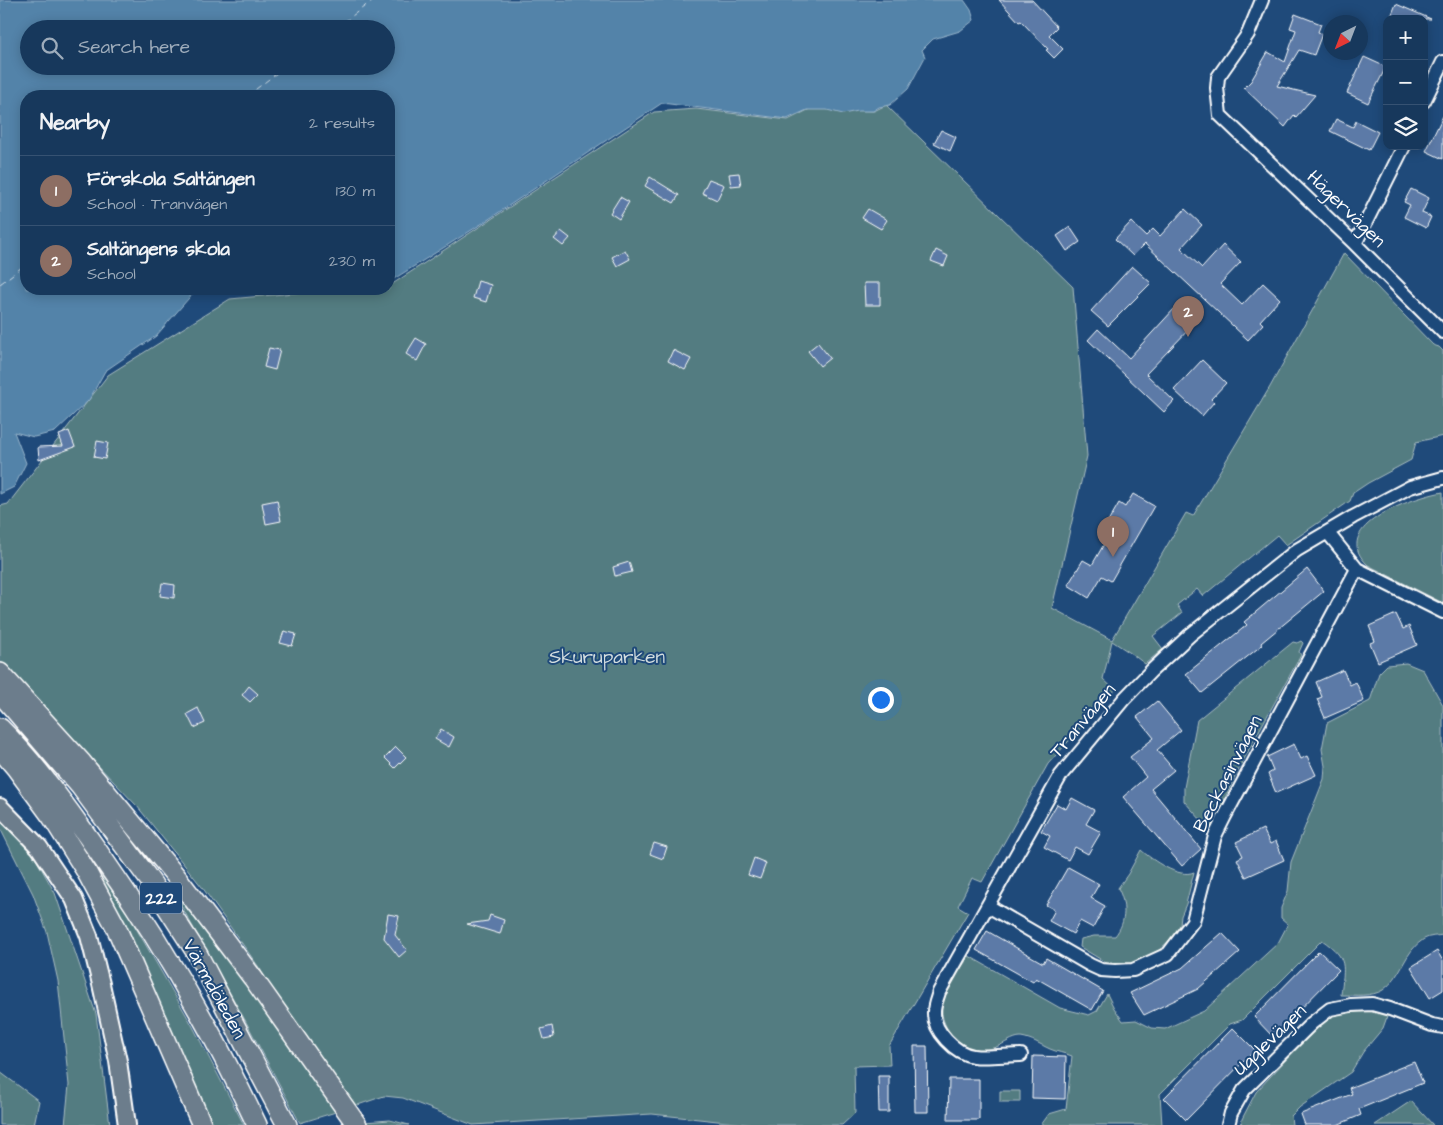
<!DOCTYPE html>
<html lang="en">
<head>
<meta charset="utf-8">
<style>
  :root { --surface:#17385c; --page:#244365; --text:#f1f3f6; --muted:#9eacbb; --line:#365272; --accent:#d6ab8b }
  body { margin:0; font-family:"Architects Daughter",sans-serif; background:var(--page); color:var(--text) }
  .controls { position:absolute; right:15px; top:15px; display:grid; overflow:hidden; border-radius:10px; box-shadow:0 2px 12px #0003 }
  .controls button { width:45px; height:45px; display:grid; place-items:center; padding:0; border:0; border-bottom:1px solid var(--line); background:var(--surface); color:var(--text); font:25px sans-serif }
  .compass { position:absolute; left:1323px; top:15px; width:45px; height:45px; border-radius:50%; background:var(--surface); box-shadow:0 2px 12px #0003; rotate:222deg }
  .you { position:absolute; left:880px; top:699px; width:18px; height:18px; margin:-12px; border:4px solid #fff; border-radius:50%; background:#1a73e8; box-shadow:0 0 0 8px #1a73e833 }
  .badge { display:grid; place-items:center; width:32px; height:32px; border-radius:50%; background:var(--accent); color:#fff; font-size:16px; font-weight:700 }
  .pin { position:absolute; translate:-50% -41px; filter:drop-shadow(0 1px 2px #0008) }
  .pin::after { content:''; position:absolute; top:26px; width:18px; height:15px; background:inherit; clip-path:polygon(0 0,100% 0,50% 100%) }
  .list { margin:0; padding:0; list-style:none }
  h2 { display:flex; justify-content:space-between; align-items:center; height:65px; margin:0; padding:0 20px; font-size:21px }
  h2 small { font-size:16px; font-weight:400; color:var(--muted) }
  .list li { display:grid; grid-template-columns:32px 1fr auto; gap:15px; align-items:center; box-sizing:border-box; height:70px; padding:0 20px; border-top:1px solid var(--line) }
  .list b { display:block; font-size:19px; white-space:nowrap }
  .list p { margin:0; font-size:16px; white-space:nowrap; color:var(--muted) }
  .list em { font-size:16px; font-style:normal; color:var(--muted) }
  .icon { flex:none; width:28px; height:28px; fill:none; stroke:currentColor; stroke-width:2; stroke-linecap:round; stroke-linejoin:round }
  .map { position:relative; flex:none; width:1443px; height:1125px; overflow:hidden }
  .search { position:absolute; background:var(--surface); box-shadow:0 2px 12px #0003; left:20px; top:20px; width:375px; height:55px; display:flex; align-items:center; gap:12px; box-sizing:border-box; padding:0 18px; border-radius:28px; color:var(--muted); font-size:19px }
  .panel { position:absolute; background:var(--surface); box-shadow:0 2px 12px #0003; left:20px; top:90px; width:375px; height:205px; border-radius:20px }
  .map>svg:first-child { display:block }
  .green { fill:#537b81; stroke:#a9bdc0 }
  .water { fill:#5383a9; stroke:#98b5cb; fill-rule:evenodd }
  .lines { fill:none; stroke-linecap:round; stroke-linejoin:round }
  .ferry { stroke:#d4e0ea; stroke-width:1; stroke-dasharray:6 5; stroke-linecap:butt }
  .building { fill:#5b7aa7; stroke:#fff }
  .minor-casing { stroke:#fff; stroke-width:16 }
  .major-casing { stroke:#fff; stroke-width:20 }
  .highway-casing { stroke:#fff; stroke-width:22 }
  .minor { stroke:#1f4a7a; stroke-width:12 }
  .major { stroke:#6c7d8c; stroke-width:16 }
  .highway { stroke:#6c7d8c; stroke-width:19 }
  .labels { text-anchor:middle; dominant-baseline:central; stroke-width:4; stroke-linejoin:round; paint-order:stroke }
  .shield { fill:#1f4a7a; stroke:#bcc9d7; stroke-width:1 }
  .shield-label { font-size:18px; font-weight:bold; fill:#fff }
  .street-label { font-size:19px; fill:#fff; stroke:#1f4a7a }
  .park-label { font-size:19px; fill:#d4dee0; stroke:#1f4a7a }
</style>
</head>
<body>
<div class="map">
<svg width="1443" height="1125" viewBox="0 0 1443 1125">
  <rect width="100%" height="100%" fill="#1f4a7a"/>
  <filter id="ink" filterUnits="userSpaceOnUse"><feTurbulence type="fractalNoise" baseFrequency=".02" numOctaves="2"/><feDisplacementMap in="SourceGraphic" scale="10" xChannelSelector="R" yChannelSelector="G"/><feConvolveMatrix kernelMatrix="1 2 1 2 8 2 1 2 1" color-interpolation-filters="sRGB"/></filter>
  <g filter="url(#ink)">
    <path class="green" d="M886,105L1073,287L1087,456L1052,608L1112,640L1186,513L1193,516L1270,387L1344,253L1433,345L1439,347L1443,351V436L1416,442L1411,460L1368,483L1353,493L1350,501L1286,545L1277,535L1203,596L1197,589L1177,605L1182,613L1153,636L1163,649L1145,664L1132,654L1112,641L1103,679L1115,690L1048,764L982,882L972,878L958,906L968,912L889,1046L890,1065L854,1066L855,1113L842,1125H755L652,1114L473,1125L403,1098L384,1096L352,1107L280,1001L258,966L202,887L137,806L0,663V506L8,504L108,375L230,299L337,289H389V284L394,283L654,112L696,109L788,120L810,109L874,111Z
      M1443,492V603L1368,565C1326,526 1415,497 1443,492Z
      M1301,641L1303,643L1299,652L1301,655C1270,712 1236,768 1212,828L1201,820L1184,801V788L1197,720L1293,642L1297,643Z
      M1406,663L1423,670L1443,705V935C1437,936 1429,936 1424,939C1404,951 1402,977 1383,990C1372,997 1354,995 1341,995C1344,965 1349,959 1322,940L1242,1020L1230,1024L1160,1094L1162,1125H1041L1049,1114L1066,1109L1072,1056C1064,1053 1057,1052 1050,1049C1039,1044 1033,1039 1021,1037C1013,1037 1004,1044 996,1047C991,1049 983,1050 977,1050C968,1050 960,1044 954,1038C927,1006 951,985 969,956L1060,1008L1089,1015L1097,1011L1107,994L1114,1008L1123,1021L1136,1020L1152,1028L1165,1029L1204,1011L1278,943L1288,924L1281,918V908L1288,891L1291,862L1324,779L1325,766L1322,749L1327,723L1370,701L1379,673L1387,665Z
      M0,818L10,824L31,850L55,893L96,1014L110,1125H65L69,1085L58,981L47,932L33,894L0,828Z
      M64,821L129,916L192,1025L244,1125H212L146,978Z
      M1141,850C1152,860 1179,879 1194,872L1186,904L1181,916L1180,925L1175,935L1157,952L1134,963L1110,965L1080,947L1081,939L1094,936H1115C1127,921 1126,904 1118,888L1128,874Z
      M174,893L234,967L339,1111L300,1123L245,1020Z
      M1342,1010L1369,1011L1388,1014L1383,1028L1363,1052L1351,1072L1300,1107L1291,1116L1292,1125H1241L1242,1119L1256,1092L1325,1018Z
      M0,1072L39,1101L34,1125H0Z
      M1000,1091H1020V1102H1000Z
      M1411,1101L1433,1125H1375Z
      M390,1120L409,1125H366L364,1122Z"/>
    <path class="water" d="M0,0H964L971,10L974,20L960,31L933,39L922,50L925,57L908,89L890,105L879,107L873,111H858L843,114L827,110H807L787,119L662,103L486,221L389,282V96H26V289H208L195,291L156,336L105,371L89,400L55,432L34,437L14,432L26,463L14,487L0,494ZM29,29H386V66H29Z"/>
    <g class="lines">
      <path class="ferry" d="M335,29L373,0
        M247,96L286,66
        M0,284L26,264"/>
    </g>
    <path class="building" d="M999,0H1032L1057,27L1049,35L1063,49L1054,58L1046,50L1048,49L1021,21L1019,22Z
      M1396,4L1431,19H1390Z
      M1295,14L1321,24L1318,32L1322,34L1314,55L1299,50L1277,86L1315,95L1296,117L1294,115L1285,127L1244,88L1251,81L1268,52L1285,62L1296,30L1290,28Z
      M1364,57L1386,67L1368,103L1347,93Z
      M1443,116V159L1426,151Z
      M1336,119L1353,127L1356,121L1378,132L1369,150L1330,131Z
      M941,130L956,137L950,151L934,143Z
      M739,173L741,185L731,186L729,174Z
      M650,177L679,195L674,203L645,186Z
      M709,179L724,185L717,200L702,193Z
      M1411,189L1429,198L1422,213L1431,217L1426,228L1404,217L1410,205L1404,202Z
      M620,197L629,202L619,219L610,213Z
      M868,209L887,220L881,229L862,218Z
      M1185,209L1202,225L1181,248L1202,268L1223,245L1241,262L1220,284L1242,305L1263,283L1280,299L1260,321L1263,324L1248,340L1145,244L1133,256L1115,239L1131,222L1146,236L1153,229L1160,236Z
      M1070,227L1080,242L1067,251L1057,236Z
      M561,231L570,238L563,246L554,239Z
      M625,250L630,259L617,266L612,257Z
      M936,250L948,256L944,266L931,261Z
      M1132,266L1151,283L1108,326L1091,311Z
      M478,281L491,285L486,302L473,298Z
      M864,283H880V305H865Z
      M1175,308L1194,324L1146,374L1174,401L1164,412L1088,340L1098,329L1129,358Z
      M416,338L426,344L417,361L406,354Z
      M818,343L830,358L820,366L808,351Z
      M269,348L280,350L275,370L264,367Z
      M673,350L691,359L685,370L668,361Z
      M1202,360L1226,383L1211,399L1214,402L1202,416L1174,390Z
      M69,431L75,447L39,460L38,447L63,446L59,435Z
      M97,441L108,443L105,459L94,457Z
      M1133,494L1154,506L1111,581L1102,576L1089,598L1068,585L1083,560L1092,565L1111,532L1104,529L1119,503L1125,507Z
      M277,500L281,521L266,524L262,503Z
      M629,562L632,572L615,576L613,567Z
      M1307,569L1324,591L1261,643L1262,645L1202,693L1186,674L1247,625L1244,622Z
      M162,583L175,585L174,598L160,596Z
      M1396,614L1403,629L1409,626L1417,645L1378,662L1370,643L1375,641L1369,626Z
      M284,631L296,634L292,646L280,643Z
      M1343,670L1350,685L1356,682L1364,701L1325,718L1317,699L1322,697L1316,682Z
      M249,686L258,694L250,702L242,695Z
      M1157,701L1181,730L1157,750L1174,770L1151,789L1201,849L1182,866L1123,797L1146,777L1130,757L1154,738L1137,717Z
      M198,708L205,723L194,728L187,714Z
      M441,729L454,737L449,747L435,739Z
      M1294,744L1301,759L1307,756L1316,775L1276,793L1268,774L1273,771L1267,757Z
      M396,747L406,757L395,768L385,758Z
      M1072,798L1094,810L1086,824L1101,832L1088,854L1075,847L1068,860L1044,847L1050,836L1041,831L1057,804L1066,809Z
      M1263,829L1270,844L1276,841L1284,860L1246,877L1237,859L1243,856L1236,842Z
      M654,843L667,847L663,859L650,854Z
      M754,858L766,863L760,879L748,875Z
      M1068,867L1099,884L1091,898L1105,906L1093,928L1080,921L1073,934L1049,921L1055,910L1046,905Z
      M388,914L399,916L395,935L407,950L399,957L384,938Z
      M490,915L504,920L500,934L467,924L488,921Z
      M987,931L1043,963L1046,958L1103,991L1092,1010L1036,978L1033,982L976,950Z
      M1222,933L1240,952L1198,989L1144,1015L1130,993L1182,968Z
      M1319,951L1339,970L1273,1037L1254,1017Z
      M1437,951L1443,961V990L1430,998L1411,967Z
      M552,1026L554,1037L544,1039L541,1029Z
      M1233,1028L1255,1050L1186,1120L1164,1098Z
      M914,1046H927L928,1112H915Z
      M1033,1056L1066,1057L1065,1099L1032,1098Z
      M1414,1062L1423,1083L1359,1109L1361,1115L1337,1125H1305L1301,1114L1352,1094L1349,1088Z
      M878,1076H889V1112H879Z
      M949,1079H979V1120H948Z"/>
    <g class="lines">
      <defs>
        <path id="minor" d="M1262,0L1248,34L1218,77L1217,88L1220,115L1355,244L1443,332
          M1424,101L1443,62
          M1355,244L1404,146
          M1328,533L1357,569L1443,612
          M988,906L1090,965L1101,970L1115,971L1133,970L1168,954L1193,921L1215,836L1225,816L1357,569
          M1021,1055C1007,1055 986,1058 973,1056C955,1053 933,1031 934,1012C934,1005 937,999 939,992L1061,775L1124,699L1151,671L1190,635L1297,550L1353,517L1410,487L1443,478
          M1228,1125L1231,1113L1244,1090L1312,1023L1330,1009L1351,1005L1372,1004L1390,1009L1432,1025L1443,1027"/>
        <path id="major" d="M0,807L39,847L74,899L89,936L101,984L118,1061L127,1125"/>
        <path id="highway" d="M0,673L82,763L175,875L253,978L357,1125
          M0,693L80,786L151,882L198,955L287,1125
          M0,728C35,763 66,806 95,847C157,935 211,1027 257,1125
          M0,749L16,768L52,817L86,871L116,927L202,1125"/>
      </defs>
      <use href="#minor" class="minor-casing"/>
      <use href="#major" class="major-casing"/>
      <use href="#highway" class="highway-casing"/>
      <use href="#minor" class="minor"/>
      <use href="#major" class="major"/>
      <use href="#highway" class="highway"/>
    </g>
  </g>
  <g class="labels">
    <rect class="shield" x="140" y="882.5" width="42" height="31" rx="4"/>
    <g class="shield-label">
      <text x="161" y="898">222</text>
    </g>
    <g class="street-label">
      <text transform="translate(1346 209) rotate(44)">Hägervägen</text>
      <text transform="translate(1083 721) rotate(-50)">Tranvägen</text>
      <text transform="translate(1228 774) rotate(-63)">Beckasinvägen</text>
      <text transform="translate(214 989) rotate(61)">Värmdöleden</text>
      <text transform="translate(1270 1040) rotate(-44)">Ugglevägen</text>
    </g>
    <g class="park-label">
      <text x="607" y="657">Skuruparken</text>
    </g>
  </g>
</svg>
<div class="controls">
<button>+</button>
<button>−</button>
<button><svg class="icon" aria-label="layers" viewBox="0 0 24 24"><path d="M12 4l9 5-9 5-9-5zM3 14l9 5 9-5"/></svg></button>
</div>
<svg class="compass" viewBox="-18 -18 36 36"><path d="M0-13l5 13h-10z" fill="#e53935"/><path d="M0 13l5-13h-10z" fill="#9eacbb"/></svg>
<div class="you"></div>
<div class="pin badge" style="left:1113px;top:557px;background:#8d6e63">1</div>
<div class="pin badge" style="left:1188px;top:337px;background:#8d6e63">2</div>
<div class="search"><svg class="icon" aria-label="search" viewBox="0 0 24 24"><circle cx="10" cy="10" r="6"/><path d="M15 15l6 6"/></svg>Search here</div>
<section class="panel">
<h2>Nearby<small>2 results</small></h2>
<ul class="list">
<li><span class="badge" style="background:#8d6e63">1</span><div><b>Förskola Saltängen</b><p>School · Tranvägen</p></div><em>130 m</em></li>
<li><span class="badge" style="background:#8d6e63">2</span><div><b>Saltängens skola</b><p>School</p></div><em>230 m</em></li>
</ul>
</section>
</div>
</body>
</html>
